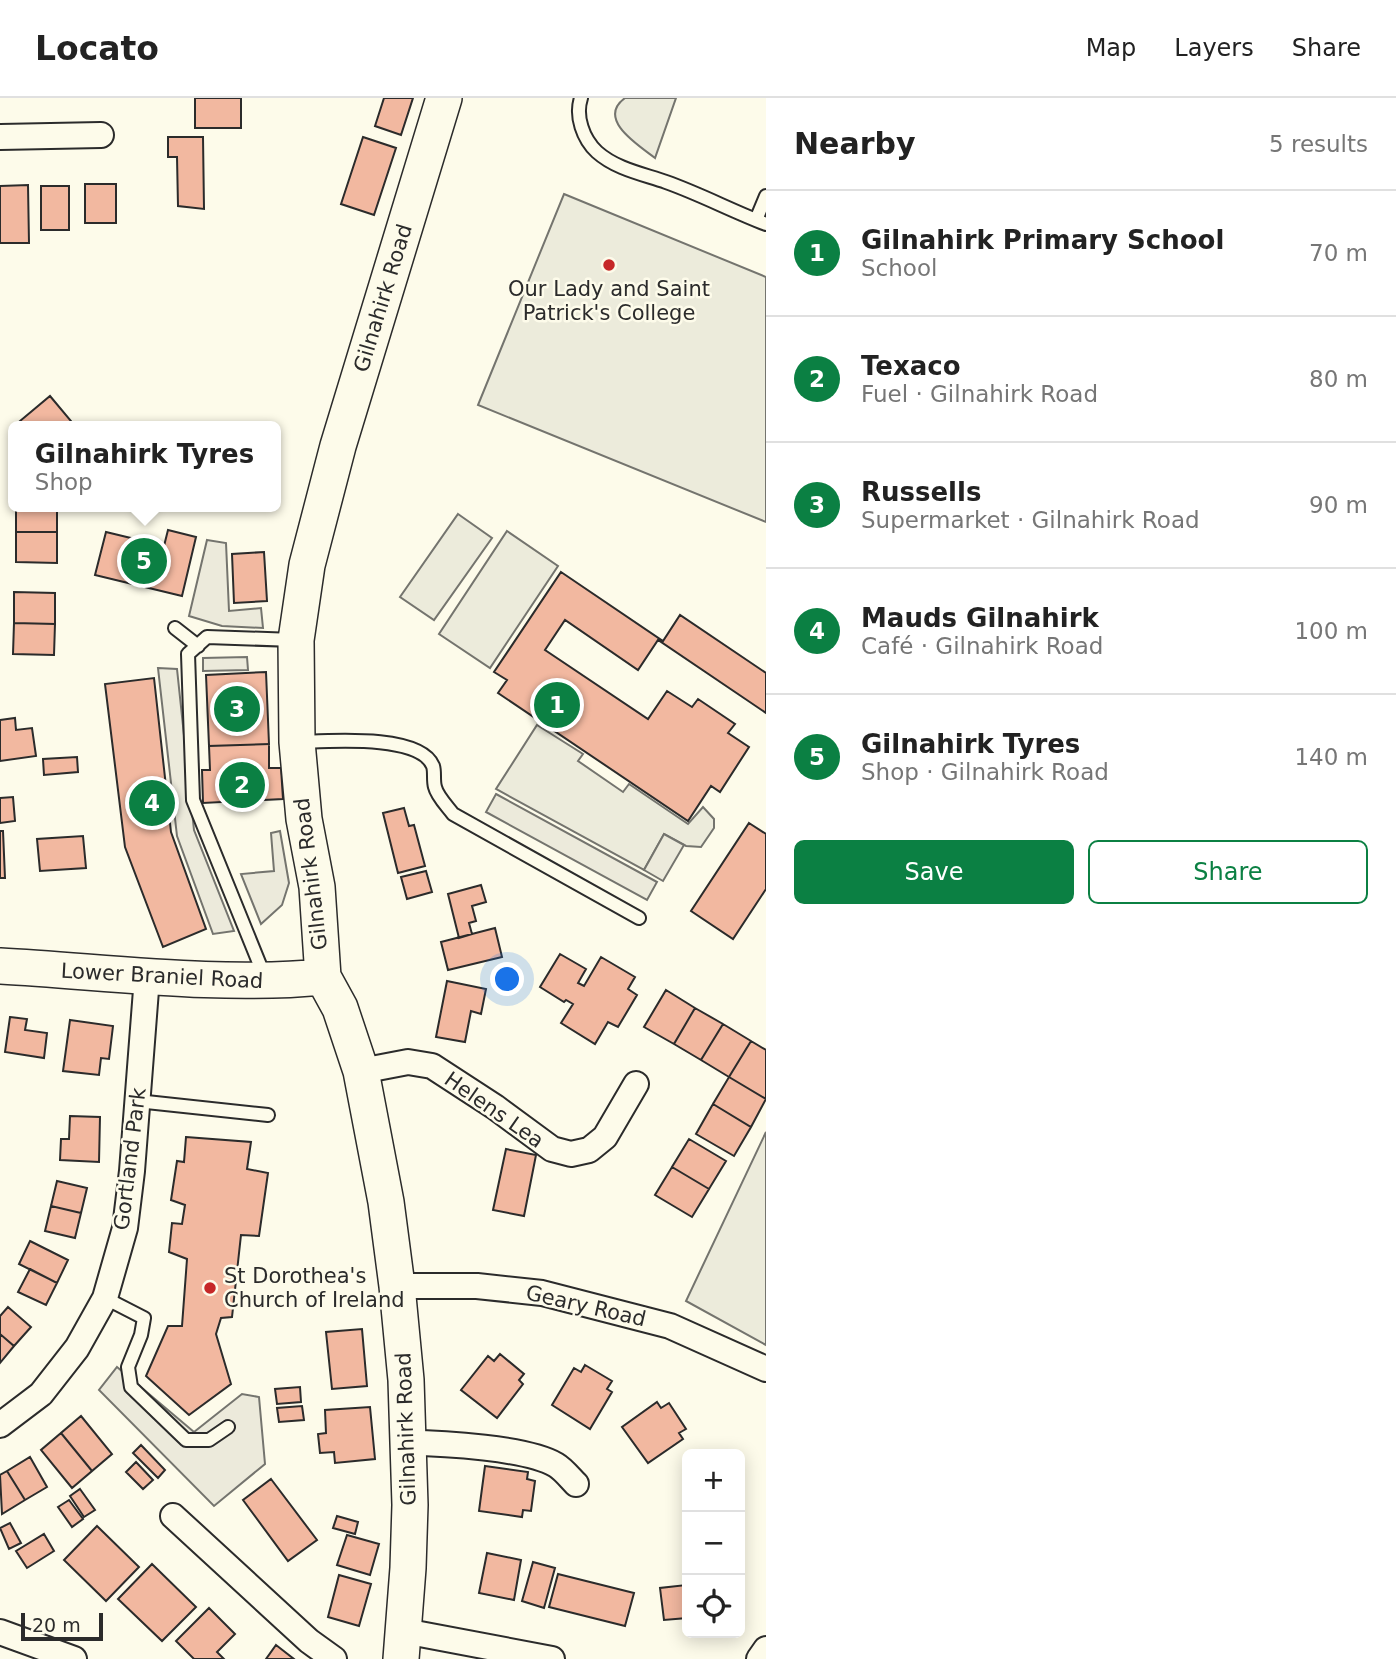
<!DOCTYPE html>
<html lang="en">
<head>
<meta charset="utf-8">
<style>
  :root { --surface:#fff; --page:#f6f6f6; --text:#222; --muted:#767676; --line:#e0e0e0; --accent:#0b8043 }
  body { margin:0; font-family:"DejaVu Sans",sans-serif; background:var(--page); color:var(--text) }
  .controls { position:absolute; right:21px; bottom:21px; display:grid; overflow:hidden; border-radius:10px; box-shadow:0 4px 18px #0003 }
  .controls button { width:63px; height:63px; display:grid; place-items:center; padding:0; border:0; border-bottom:2px solid var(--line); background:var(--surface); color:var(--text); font:35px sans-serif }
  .scale { position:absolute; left:21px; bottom:18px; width:82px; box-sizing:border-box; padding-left:7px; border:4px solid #2b2b2b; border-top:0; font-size:19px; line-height:24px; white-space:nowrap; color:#2b2b2b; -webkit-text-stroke:5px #fdfbea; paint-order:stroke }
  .you { position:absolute; left:508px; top:882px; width:24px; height:24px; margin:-18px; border:5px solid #fff; border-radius:50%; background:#1a73e8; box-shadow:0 0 0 10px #1a73e833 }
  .badge { display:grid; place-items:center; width:46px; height:46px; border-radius:50%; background:var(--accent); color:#fff; font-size:23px; font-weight:700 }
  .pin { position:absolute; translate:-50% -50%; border:4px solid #fff; box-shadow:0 2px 7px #0006 }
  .popup { position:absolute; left:8px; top:323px; width:273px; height:91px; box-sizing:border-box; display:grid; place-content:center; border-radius:10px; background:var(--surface); filter:drop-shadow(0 2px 5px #0005); font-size:23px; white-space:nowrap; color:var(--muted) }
  .popup b { font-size:26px; color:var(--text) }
  .popup::after { content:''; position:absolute; left:50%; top:100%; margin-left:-14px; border:14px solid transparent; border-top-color:var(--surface) }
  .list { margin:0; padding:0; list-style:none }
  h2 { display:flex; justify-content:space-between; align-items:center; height:91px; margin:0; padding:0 28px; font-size:30px }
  h2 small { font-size:23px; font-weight:400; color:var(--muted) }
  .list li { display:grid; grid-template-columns:46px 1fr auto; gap:21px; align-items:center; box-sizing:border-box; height:126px; padding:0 28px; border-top:2px solid var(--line) }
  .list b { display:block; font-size:26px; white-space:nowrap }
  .list p { margin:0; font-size:23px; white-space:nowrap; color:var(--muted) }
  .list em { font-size:23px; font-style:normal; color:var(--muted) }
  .actions { display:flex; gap:14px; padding:21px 28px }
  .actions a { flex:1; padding:16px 0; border:2px solid var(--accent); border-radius:10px; text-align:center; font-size:24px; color:var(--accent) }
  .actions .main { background:var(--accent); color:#fff }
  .icon { flex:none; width:38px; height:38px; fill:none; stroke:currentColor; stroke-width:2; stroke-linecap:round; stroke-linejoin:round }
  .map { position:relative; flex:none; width:766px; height:1561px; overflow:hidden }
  header { display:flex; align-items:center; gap:42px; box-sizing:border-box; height:98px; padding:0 35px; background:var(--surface); border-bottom:2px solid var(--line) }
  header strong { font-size:33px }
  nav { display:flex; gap:38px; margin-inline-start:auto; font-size:24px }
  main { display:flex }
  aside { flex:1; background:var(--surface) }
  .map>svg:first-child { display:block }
  .green { fill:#ecebdb; stroke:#74746e; stroke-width:2 }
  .parking { fill:#eceadb; stroke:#74746e; stroke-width:2 }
  .building { fill:#f2b8a0; stroke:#2b2b2b; stroke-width:2 }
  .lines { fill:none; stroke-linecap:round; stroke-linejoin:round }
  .lane-casing { stroke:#2b2b2b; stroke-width:16 }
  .street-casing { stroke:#2b2b2b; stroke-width:28 }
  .secondary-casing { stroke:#2b2b2b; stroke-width:38 }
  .lane { stroke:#fdfbea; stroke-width:12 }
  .street { stroke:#fdfbea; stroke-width:24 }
  .secondary { stroke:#fdfbea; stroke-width:35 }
  .poi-dot { fill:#c62828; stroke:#fdfbea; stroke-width:2.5 }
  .labels { text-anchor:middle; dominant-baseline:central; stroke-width:5; stroke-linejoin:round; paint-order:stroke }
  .poi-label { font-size:21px; fill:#2b2b2b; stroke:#fdfbea }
  .street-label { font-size:21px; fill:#2b2b2b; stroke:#fdfbea }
</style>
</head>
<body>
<header>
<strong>Locato</strong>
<nav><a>Map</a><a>Layers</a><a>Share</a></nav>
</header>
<main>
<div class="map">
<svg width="766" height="1561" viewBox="0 0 766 1561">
  <rect width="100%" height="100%" fill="#fdfbea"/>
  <path class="green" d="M625,0H676L655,60C638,47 596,21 625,0Z
    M564,96L766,179V424L478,307Z
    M458,416L492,440L434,522L400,499Z
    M507,433L558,468L490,570L439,536Z
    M537,627L583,656L578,663L623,694L629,686L688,726L703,709L714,721V730L701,749L686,748L664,736L644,772L496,691Z
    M766,1034V1247L686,1203Z"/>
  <path class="parking" d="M207,442L226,445L229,513L261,510L263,530L222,528L189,518Z
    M247,559L248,572L203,573V560Z
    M158,570L177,571L194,732L234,833L213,836L177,738Z
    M496,696L657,784L647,802L486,714Z
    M280,733L289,785L282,807L261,826L241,776L274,773L271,735Z
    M664,736L684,747L663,783L644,772Z
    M117,1269L194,1334L242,1296L259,1299L265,1366L214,1408L99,1292Z"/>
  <path class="building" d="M195,0H241V30H195Z
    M384,0H413L401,37L375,28Z
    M168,39H203L204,111L178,108L177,59H168Z
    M363,39L396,50L374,117L341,106Z
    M85,86H116V125H85Z
    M28,87L29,145H0V88Z
    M41,88H69V132H41Z
    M50,298L71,323L65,328H25L20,323Z
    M16,409H57V434H16Z
    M168,432L196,439L182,498L95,477L106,434L164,448Z
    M16,434H57V465L16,464Z
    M264,454L267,503L234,505L232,456Z
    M561,474L663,543L680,517L766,575V615L658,542L638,572L565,522L545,552L648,621L667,593L692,609L698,601L735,626L728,635L749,649L720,694L711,688L688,723L498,595L507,582L494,574Z
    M14,494L55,495V526L14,525Z
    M14,525L55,526L54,557L13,556Z
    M266,574L269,646L209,648L206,577Z
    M154,580L171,734L206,831L163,849L125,749L105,586Z
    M15,620L16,632L32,630L36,658L0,663V622Z
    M269,646V670H281L283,701L203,705L202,672H210L209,648Z
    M77,659L78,674L44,677L43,661Z
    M13,699L15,723L0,725V700Z
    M404,710L409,728L414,727L425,768L398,775L383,715Z
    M749,725L766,736V791L733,841L691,813Z
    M0,733H3L5,780H0Z
    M83,738L86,770L40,773L37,741Z
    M426,773L432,794L407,801L401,779Z
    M481,787L486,804L472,808L476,823L469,825L472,836L459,840L448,796Z
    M495,830L502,859L448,872L441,844Z
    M560,856L586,871L578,885L584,888L601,859L635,879L628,891L637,897L618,929L608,924L595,946L561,925L573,906L566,902L564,904L540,889Z
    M447,883L486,891L481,916L471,913L465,944L436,939Z
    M666,892L695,910L674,946L644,929Z
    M695,910L723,926L701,962L674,946Z
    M10,919L27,921L25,932L47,935L44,960L5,954Z
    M70,922L113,928L109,961L101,960L99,977L63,973Z
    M723,926L751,943L729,979L701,962Z
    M751,943L766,952V1001L729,979Z
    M729,979L766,1001L751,1029L713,1006Z
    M713,1006L751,1029L734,1058L696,1036Z
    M70,1018L100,1019L99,1064L60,1062L61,1041H69Z
    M186,1039L251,1044L247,1071L268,1075L259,1138L241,1137L232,1219L221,1220L216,1236L231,1286L189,1317L146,1278L168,1228H182L187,1161L169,1154L172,1125L182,1126L185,1107L171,1102L177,1063L184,1064Z
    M689,1041L726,1063L709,1091L672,1069Z
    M506,1051L536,1057L524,1118L493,1112Z
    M672,1069L709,1091L692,1119L655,1097Z
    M57,1083L87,1090L81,1115L51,1108Z
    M51,1108L81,1115L75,1140L45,1133Z
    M30,1143L68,1162L57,1185L19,1166Z
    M30,1171L57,1185L46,1207L18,1194Z
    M8,1209L31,1229L14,1248L0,1236V1218Z
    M362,1231L367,1288L332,1291L326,1234Z
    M0,1236L14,1248L0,1265Z
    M500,1256L524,1276L519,1282L523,1286L497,1320L461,1292L488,1258L494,1263Z
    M585,1267L612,1283L607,1291L612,1294L590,1331L552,1307L574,1270L581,1274Z
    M300,1289L301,1304L277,1306L275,1291Z
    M657,1304L661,1310L669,1305L686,1331L679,1335L683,1341L648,1365L622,1329Z
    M302,1308L304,1322L279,1324L277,1310Z
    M370,1309L375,1361L335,1365L334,1354L320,1355L318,1336L326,1335L325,1312Z
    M81,1318L112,1356L92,1373L61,1335Z
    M61,1335L92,1373L72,1390L41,1352Z
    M141,1347L165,1372L158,1380L133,1355Z
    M30,1359L47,1389L25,1402L7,1373Z
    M136,1364L153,1382L143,1391L126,1374Z
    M485,1368L528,1374L527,1381L535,1383L531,1413L523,1412L522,1419L479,1413Z
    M7,1373L25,1402L2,1416L0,1377Z
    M271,1381L317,1442L288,1463L243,1402Z
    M80,1391L95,1412L84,1419L70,1398Z
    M69,1402L83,1421L72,1429L58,1409Z
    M337,1418L358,1424L355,1436L333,1430Z
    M10,1425L21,1445L9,1451L0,1430Z
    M97,1428L139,1469L106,1503L64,1462Z
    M44,1436L54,1453L27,1470L16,1453Z
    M347,1437L379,1446L370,1477L337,1467Z
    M487,1455L521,1462L514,1502L479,1495Z
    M533,1464L555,1470L544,1510L522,1503Z
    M152,1466L196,1509L162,1543L118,1501Z
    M558,1476L634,1495L625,1528L549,1509Z
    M339,1477L371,1486L359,1528L328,1519Z
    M686,1487L687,1520L664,1522L660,1490Z
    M209,1510L235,1536L217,1554L224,1561H194L176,1543Z
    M276,1547L294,1561H266Z"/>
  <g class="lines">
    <defs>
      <path id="lane" d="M581,0C575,18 583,41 597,54C616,71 643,76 666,84C700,96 732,113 766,126
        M756,122L766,98
        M175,530L198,548
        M301,644C330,643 420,636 433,668C435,674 433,682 435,689C437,698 447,708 453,716L639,820
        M264,877L193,702L188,556L207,539L294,542
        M137,1003L268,1017
        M105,1200L144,1220L141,1237L128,1269L131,1289L186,1342H209L228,1329"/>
      <path id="street" d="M0,39L101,37
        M361,973L408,964L432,968L495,1009L552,1051L571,1056L589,1052L605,1039L636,986
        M397,1188H477L542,1195L670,1228L766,1271
        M0,1327L41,1296L77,1250L105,1200L125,1130L132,1073L147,879
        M409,1345C443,1345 527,1350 556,1367C563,1371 570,1380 576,1386
        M173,1418L309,1543L334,1561
        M404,1533L552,1561
        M0,1534L74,1561
        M759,1561L766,1551"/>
      <path id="secondary" d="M0,868C108,874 216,889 323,879
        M401,1561L408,1470L410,1407L406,1282L397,1188L386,1104L361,973L340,910L323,879L317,789L304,721L297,644L296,542L307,467L338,348L444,0"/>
    </defs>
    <use href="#lane" class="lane-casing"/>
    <use href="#street" class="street-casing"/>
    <use href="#secondary" class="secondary-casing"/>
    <use href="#lane" class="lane"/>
    <use href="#street" class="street"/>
    <use href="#secondary" class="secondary"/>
  </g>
  <g class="poi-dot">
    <circle cx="609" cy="167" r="7"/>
    <circle cx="210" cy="1190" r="7"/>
  </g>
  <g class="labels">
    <g class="poi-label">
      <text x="609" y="191">Our Lady and Saint<tspan x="609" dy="24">Patrick's College</tspan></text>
      <text x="224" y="1178" text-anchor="start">St Dorothea's<tspan x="224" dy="24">Church of Ireland</tspan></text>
    </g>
    <g class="street-label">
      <text transform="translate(383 200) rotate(-73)">Gilnahirk Road</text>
      <text transform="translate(311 776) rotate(-97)">Gilnahirk Road</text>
      <text transform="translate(162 878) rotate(3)">Lower Braniel Road</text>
      <text transform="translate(494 1012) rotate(35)">Helens Lea</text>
      <text transform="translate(130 1061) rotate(-83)">Gortland Park</text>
      <text transform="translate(586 1208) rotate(13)">Geary Road</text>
      <text transform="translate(406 1331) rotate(-92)">Gilnahirk Road</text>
    </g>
  </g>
</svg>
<div class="controls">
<button>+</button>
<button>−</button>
<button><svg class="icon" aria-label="locate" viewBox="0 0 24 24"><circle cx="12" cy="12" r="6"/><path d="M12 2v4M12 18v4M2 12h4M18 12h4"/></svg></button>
</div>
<div class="scale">20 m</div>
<div class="you"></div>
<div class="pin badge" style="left:557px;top:607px">1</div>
<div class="pin badge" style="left:242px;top:687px">2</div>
<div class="pin badge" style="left:237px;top:611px">3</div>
<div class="pin badge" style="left:152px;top:705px">4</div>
<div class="pin badge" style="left:144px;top:463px">5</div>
<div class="popup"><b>Gilnahirk Tyres</b>Shop</div>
</div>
<aside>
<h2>Nearby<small>5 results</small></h2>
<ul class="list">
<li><span class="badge">1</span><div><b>Gilnahirk Primary School</b><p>School</p></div><em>70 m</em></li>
<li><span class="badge">2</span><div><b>Texaco</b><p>Fuel · Gilnahirk Road</p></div><em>80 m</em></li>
<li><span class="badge">3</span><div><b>Russells</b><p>Supermarket · Gilnahirk Road</p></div><em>90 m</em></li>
<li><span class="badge">4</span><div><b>Mauds Gilnahirk</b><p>Café · Gilnahirk Road</p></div><em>100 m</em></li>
<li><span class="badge">5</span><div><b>Gilnahirk Tyres</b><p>Shop · Gilnahirk Road</p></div><em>140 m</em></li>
</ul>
<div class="actions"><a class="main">Save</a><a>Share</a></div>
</aside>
</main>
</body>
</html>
